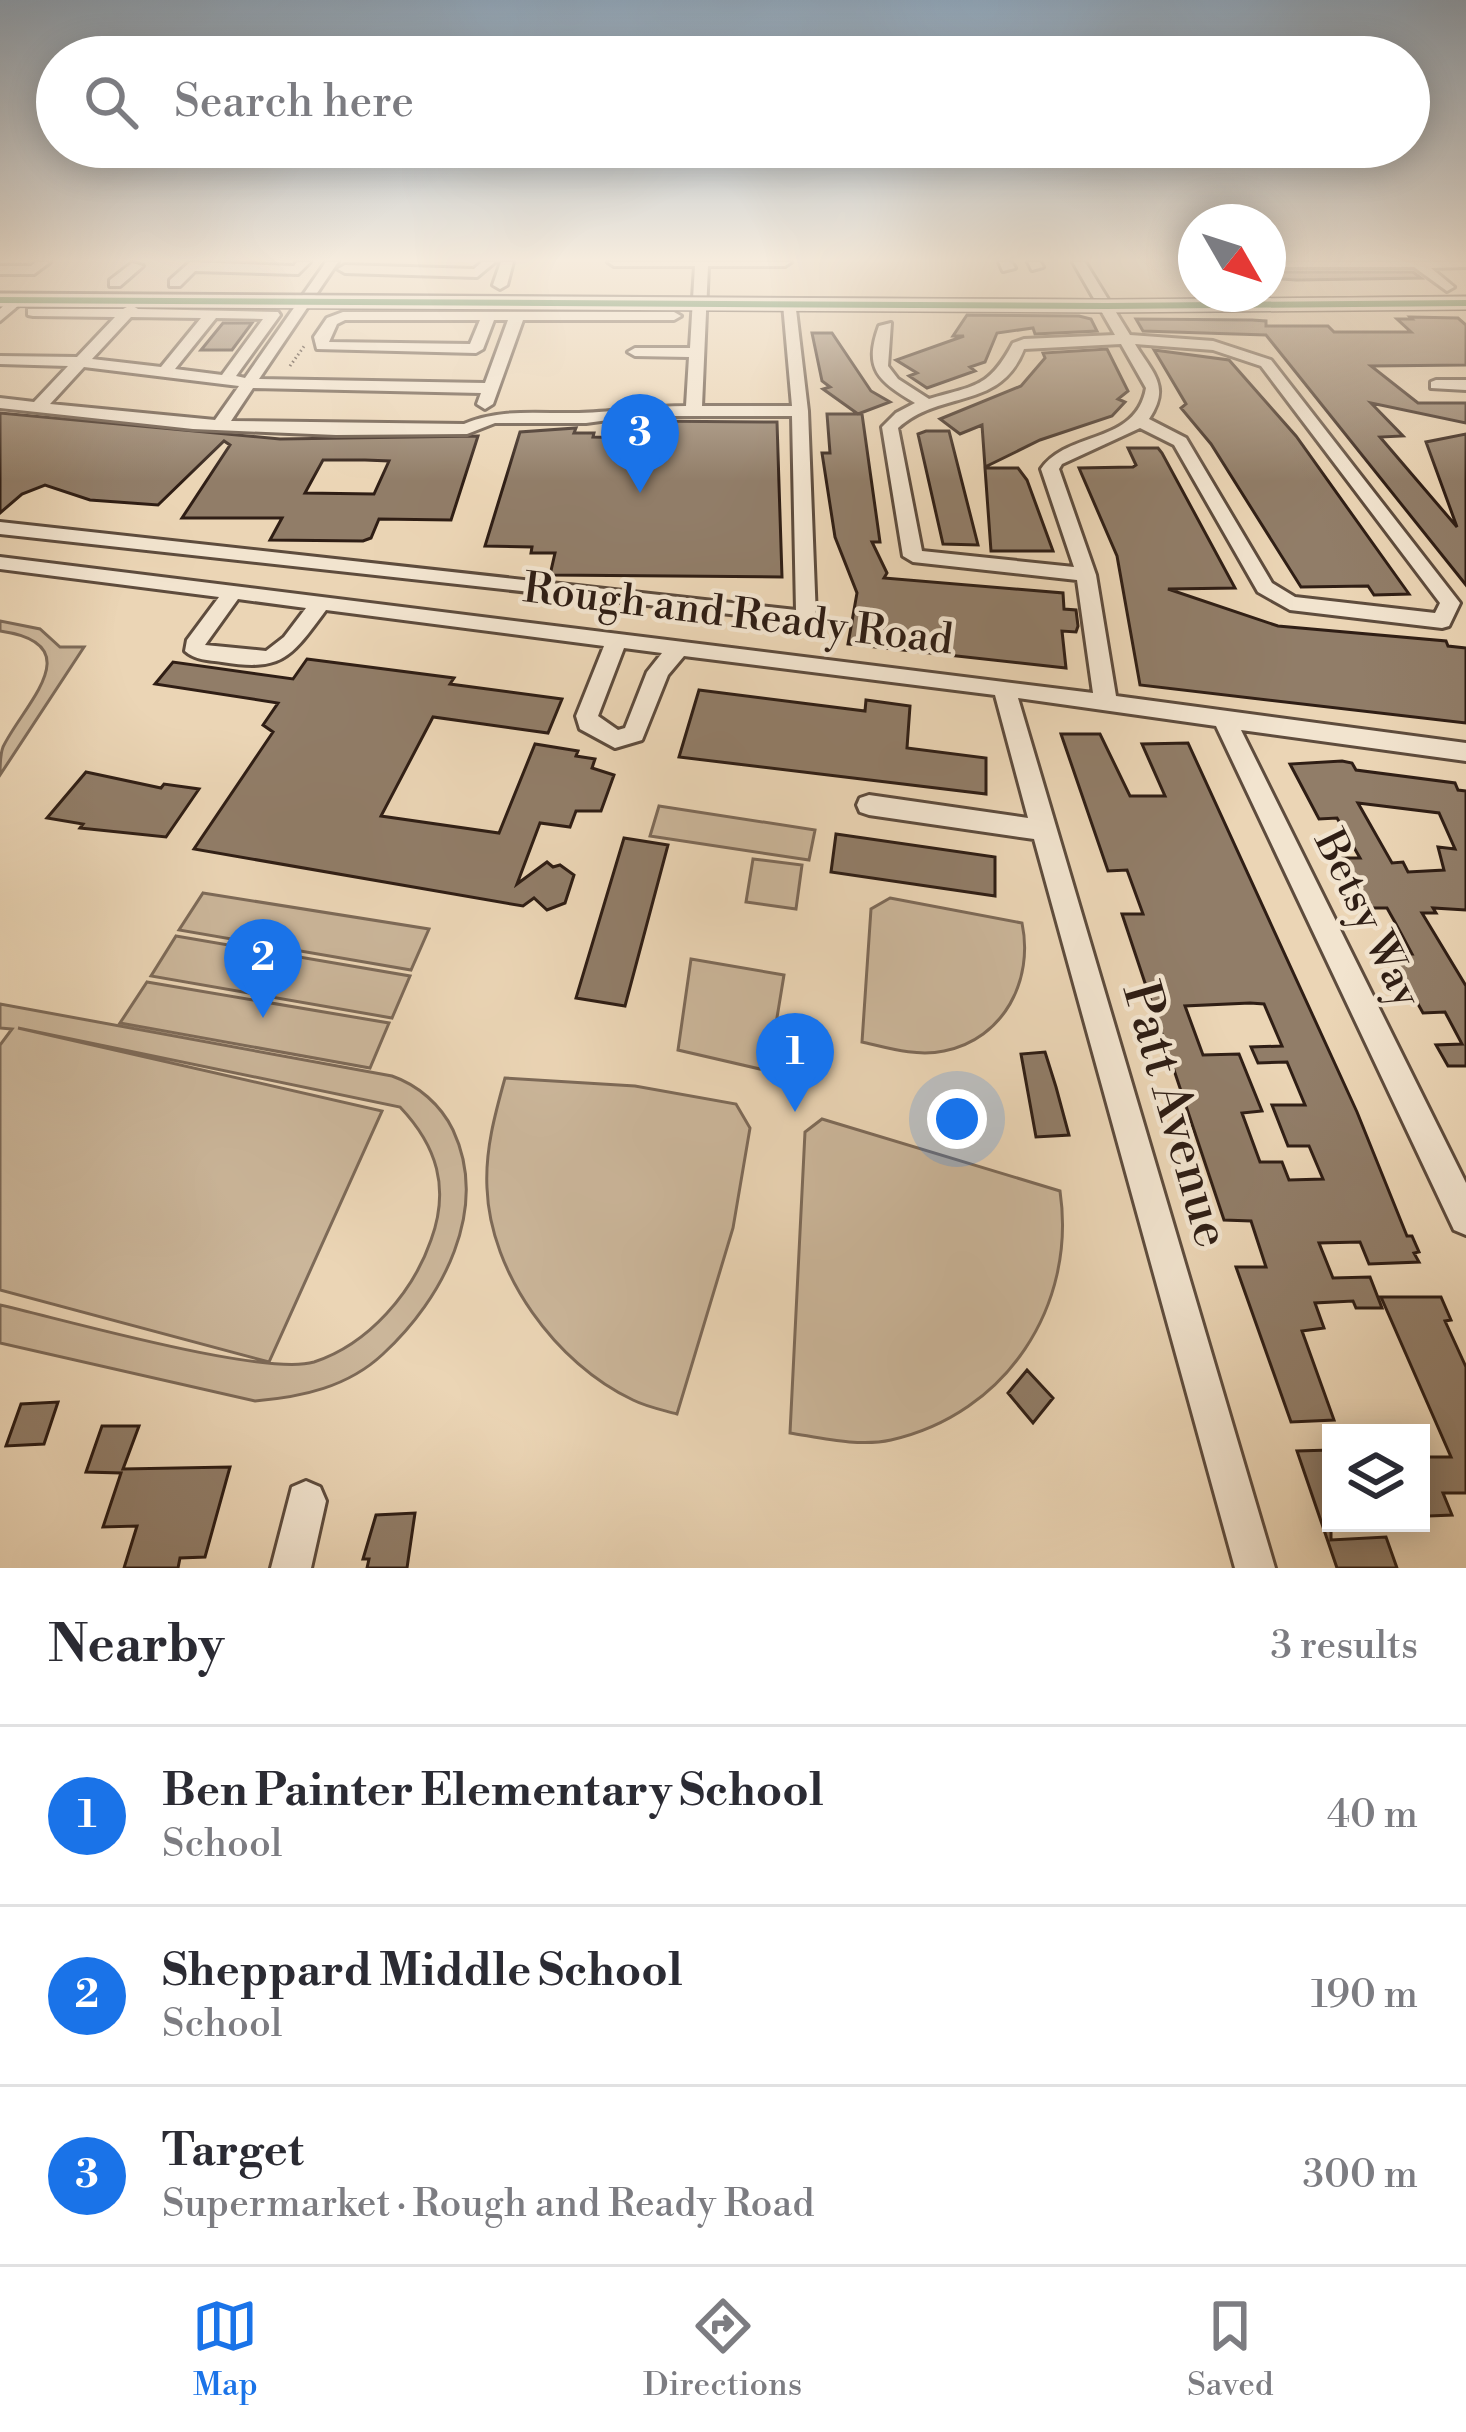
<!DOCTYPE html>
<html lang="en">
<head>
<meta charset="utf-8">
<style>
  :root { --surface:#fff; --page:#f2f2f3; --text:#2b2b33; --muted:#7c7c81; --line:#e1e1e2; --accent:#1a73e8 }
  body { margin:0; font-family:"Libre Bodoni",serif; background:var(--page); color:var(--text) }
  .controls { position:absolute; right:36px; bottom:36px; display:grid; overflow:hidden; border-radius:0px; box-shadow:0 6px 30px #0003 }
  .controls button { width:108px; height:108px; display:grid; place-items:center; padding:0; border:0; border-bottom:3px solid var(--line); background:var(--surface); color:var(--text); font:60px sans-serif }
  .compass { position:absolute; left:1178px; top:204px; width:108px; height:108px; border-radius:50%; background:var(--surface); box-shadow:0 6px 30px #0003; rotate:129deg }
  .you { position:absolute; left:957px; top:1119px; width:42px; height:42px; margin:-30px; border:9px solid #fff; border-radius:50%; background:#1a73e8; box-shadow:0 0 0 18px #1a73e833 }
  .badge { display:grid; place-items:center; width:78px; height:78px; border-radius:50%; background:var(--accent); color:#fff; font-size:39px; font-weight:700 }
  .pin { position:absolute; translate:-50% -99px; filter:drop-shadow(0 3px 6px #0008) }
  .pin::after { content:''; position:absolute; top:63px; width:42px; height:36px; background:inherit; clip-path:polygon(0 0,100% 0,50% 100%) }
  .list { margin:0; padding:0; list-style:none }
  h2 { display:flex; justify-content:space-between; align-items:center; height:156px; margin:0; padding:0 48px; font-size:51px }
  h2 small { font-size:39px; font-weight:400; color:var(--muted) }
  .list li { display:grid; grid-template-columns:78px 1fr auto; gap:36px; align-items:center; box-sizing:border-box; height:180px; padding:0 48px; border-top:3px solid var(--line) }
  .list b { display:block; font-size:45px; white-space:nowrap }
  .list p { margin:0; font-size:39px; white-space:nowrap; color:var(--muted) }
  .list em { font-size:39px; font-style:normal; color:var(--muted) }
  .icon { flex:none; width:66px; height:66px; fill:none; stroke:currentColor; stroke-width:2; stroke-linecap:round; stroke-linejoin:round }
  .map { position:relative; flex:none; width:1466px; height:1568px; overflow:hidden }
  .search { position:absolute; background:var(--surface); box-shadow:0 6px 30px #0003; left:36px; right:36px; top:36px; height:132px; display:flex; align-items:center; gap:30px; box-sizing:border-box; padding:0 42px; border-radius:66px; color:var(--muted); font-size:45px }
  .sheet { height:696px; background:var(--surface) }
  nav { display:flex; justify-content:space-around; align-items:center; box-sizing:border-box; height:168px; border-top:3px solid var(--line); background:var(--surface); font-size:33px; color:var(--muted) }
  nav a { display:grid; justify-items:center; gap:6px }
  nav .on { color:var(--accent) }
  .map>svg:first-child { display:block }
  .green { fill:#cbb69a; stroke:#7d6a58; stroke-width:3 }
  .building { fill:#917d68; stroke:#2f1e15; stroke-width:3; fill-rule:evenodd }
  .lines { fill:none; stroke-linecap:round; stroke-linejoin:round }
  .minor-casing { stroke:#5e4c3d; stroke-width:6 }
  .major-casing { stroke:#2f1e15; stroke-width:6 }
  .path { stroke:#2f1e15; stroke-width:3; stroke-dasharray:1.5 3; stroke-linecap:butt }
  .minor { fill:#f2e4cf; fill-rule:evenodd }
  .major { fill:#ebd5b5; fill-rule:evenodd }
  .tram { stroke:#2f1e15; stroke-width:3 }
  .cycleway-casing { stroke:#f2e4cf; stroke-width:7 }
  .cycleway { fill:#1b5e20; fill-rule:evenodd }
  .labels { text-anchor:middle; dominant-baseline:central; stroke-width:9; stroke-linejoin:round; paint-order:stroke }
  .street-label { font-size:42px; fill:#2f1e15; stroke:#f2e4cf }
  .near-street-label { font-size:51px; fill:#2f1e15; stroke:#f2e4cf }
</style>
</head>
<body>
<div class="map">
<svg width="1466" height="1568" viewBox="0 0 1466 1568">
  <rect width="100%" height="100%" fill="#ebd5b5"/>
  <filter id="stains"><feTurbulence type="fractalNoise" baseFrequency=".00167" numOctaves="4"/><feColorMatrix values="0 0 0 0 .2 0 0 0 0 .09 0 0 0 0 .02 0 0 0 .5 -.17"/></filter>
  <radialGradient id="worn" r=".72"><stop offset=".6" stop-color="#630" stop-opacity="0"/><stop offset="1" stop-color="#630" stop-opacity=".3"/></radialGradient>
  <path class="green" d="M0,621L40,629L60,647H84L0,775C0,765 0,755 3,747C23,705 93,644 0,631Z
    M659,806L815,830L809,860L650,836Z
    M753,859L802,865L796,909L746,902Z
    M203,893L429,929L411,970L179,930Z
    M890,898L1022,923C1034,980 1004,1039 944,1051C917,1057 888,1048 862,1042L871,909Z
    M176,936L410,976L392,1018L151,976Z
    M691,959L784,975L770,1060L760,1069L678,1050Z
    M147,982L389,1023L370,1068L120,1023Z
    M0,1004L392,1076C418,1085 441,1105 453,1130C490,1209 443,1299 383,1354C348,1387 302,1397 255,1401L0,1343V1305C62,1319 264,1377 314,1362C369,1344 413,1292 431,1240C450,1188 437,1146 400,1107L18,1028L382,1111L269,1362L0,1290V1045L12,1029L0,1028Z
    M505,1078L635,1086L736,1104L750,1128L733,1228L677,1414C663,1410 647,1407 633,1400C556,1364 490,1273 487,1188C485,1150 495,1114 505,1078Z
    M822,1119L1060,1191C1077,1306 1006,1414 891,1440C859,1447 822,1438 790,1433L805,1132Z"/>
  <path class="building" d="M1268,272H1413L1421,278L1296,280L1268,278Z
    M967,315L1079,316L1091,319L1097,331L1035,334L1033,328L997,333L985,362L970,367L975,371L927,388L909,376L917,373L896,360L964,336H953Z
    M1410,317L1458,318L1466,325V365L1371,366L1418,403H1466V423L1371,403L1403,436L1380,437L1457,527L1426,442L1466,434V585L1266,335L1143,331L1136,319L1252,320L1266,321V326H1328L1334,332H1411L1397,319H1412Z
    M223,323H252L232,350H201Z
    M812,333H832L871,391L890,402L858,414L823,389L830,387L822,381Z
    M1107,349L1128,391L1118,399L1125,402L1112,416L1040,440L985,467L982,425L960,434L940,419L1021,386L1045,358L1043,353Z
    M1154,350L1229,360L1296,436L1409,594L1374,595L1368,586L1301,587L1211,444L1181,408L1186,404Z
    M0,413L280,439L478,436L451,520L379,519L371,538L363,541L270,540L282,518H182L230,445L224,441L158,505L90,500L45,485L22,494L0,513ZM323,460H365L389,461L374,494L305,493Z
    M827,414H862L880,542H872L887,573L884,578L1063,593L1064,609L1076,610L1078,626L1076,632L1062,631L1066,668L848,644L857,593L835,537L822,453H830Z
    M644,421L777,422L782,577L550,575L555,553H531L532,547L485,546L520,432L576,428L574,433H594L593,437L641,438Z
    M926,431H949L978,545L943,544L918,434Z
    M1128,448H1158L1162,453L1235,588L1168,589L1278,626L1446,641L1448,646L1466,648V723L1140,685L1117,556L1079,468L1133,467L1136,465Z
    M985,468H1018L1027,480L1053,551H991Z
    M307,659L454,678L450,684L562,699L548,733L433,717L381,816L499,833L535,744L578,751L576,756L595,759L592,768L614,775L601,811H576L570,827L540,823L517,884L547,862L553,867L560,865L574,875L565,903L547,910L534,898L523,906L194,849L273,732L263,725L278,703L155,684L173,662L293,679Z
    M699,690L865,711L866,700L910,706L907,748L986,758V794L679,757Z
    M1061,734H1100L1130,796H1165L1142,744L1188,743L1357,1112L1407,1236H1412L1419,1252L1414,1253L1419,1262L1369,1264L1360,1242L1319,1243L1333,1278L1370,1277L1382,1308H1356L1353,1301L1315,1303L1324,1328L1302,1331L1334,1420L1291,1422L1236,1267H1266L1251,1221L1224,1220L1122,914H1143L1127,870L1108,871ZM1250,1003L1264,1004L1282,1046L1251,1047L1258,1063L1287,1062L1305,1105H1272L1288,1146H1309L1323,1179L1289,1180L1282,1162H1260L1242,1113L1262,1111L1239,1054L1203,1055L1185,1006Z
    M1342,761L1352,763L1356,770L1455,783L1458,790L1466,791V910L1433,908L1436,913H1422L1466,986V1066H1448L1436,1045L1462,1044L1445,1012L1423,1013L1390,954H1412L1396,924L1387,908H1367L1340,858H1360L1337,818L1319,819L1290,764ZM1358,803L1439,813L1455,849L1438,847L1444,870L1408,872L1403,862L1392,863Z
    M86,772L161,788L164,784L199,789L166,837L80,828L83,824L47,818Z
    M836,834L995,857V896L831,872Z
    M624,838L668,845L625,1006L576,998Z
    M1045,1052L1056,1087L1069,1135L1036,1137L1021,1054Z
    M1381,1297H1441L1451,1320L1445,1321L1466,1367V1493H1443L1452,1515L1429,1516L1421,1495V1457H1451Z
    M1027,1370L1053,1398L1033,1423L1008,1393Z
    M58,1402L44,1444L6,1446L21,1404Z
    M102,1426H139L123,1469L230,1467L205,1557L180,1558L178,1568H124L137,1526L103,1527L121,1473L86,1472Z
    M1331,1450V1540L1386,1537L1397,1568H1337L1297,1451Z
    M415,1513L407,1568H367L369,1559H363L376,1515Z"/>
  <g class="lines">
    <defs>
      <path id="minor" d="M36,262H50L34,274H0V266H31Z
        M190,262L294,266L297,262H310L298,274L195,271L180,286H170V280Z
        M326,262H338L259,379L485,383L508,320H494L483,349L476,353L317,349L314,337L327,318L343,312H674L681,316L674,320H523L493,404L485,409L477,404L481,393L253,388L231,421L464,424C501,408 540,414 579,413C615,412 650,406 686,406L689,357L635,356L628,352L635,348H690L695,266H614L608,262H791L785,266H708L702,406H792L783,304L795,301L808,411L816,618L813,623L0,534V522L796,610L792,416H638L586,423H495L467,434L336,435L193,429L0,408V398L34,402L68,366L0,364V356L77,357L115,317L33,316L28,315V309H123L131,305L138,309L278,312L280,315L236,376L245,378ZM131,317L201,318L161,367L92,359ZM216,318L263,319L222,375L175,369ZM345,320H480L470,344L329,342L337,324ZM84,367L239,386L215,420L50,404Z
        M482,262H495L477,277L345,273L338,269L345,265L474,269Z
        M501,262H513L507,285L500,289L493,285Z
        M999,262H1011L1015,268L1003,271Z
        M1028,262H1040L1043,267L1032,270Z
        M1073,262H1085L1130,335L1213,341L1271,360L1460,603L1449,626L1442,628L1290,610L1258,592L1174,445L1140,428L1062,464L1059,469L1096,575L1116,696L1466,743V761L1241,730L1466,1183V1235L1454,1230L1216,726L1018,698L1275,1568H1235L1034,839L869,815L860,812L857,805L860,798L869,795L1028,818L995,695L684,656L668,675L642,740L615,748L580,729L576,716L604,646L326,610C291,657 283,672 222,662C208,660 195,660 185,651L187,640L219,597L0,569V557L1093,693L1077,580L913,562L903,556L882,427L896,413L915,403C879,381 863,370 879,326L891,323L888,366L898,379L929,399C976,385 989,388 1013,343L1024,339L1115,335ZM1121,344L1146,388C1136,445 1068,430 1041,469L1074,567L922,551L898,428C941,389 1000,411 1024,349ZM1135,344L1213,350L1261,366L1440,603L1435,613L1295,597L1272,583L1186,438L1149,419C1171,386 1153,374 1135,344ZM238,599L306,608L284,637L266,651L205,645ZM624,648L662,653L647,672L625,728L618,730L598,716Z
        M1268,262H1466V267L1431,268L1454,287L1447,291L1414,267H1268Z
        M132,263L143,266L120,286H110V280Z
        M13,297L25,300L0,321V309Z
        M1436,380H1466V390L1431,388V382Z
        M306,1481L320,1487L326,1501L311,1568H271L292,1487Z"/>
      <path id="major" d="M0,295L1106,301L1466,298V308L1106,311L0,305Z"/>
    </defs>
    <use href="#minor" class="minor-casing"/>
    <use href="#major" class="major-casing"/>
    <path class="path" d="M290,366L305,345"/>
    <use href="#minor" class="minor"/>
    <use href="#major" class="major"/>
    <path class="tram" d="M0,292L1165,300L1466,296"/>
    <defs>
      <path id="cycleway" d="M0,297L1106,303L1466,300V306L1106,309L0,303Z"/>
    </defs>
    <use href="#cycleway" class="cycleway-casing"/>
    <use href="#cycleway" class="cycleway"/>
  </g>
  <linearGradient id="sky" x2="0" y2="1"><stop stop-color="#8fa8be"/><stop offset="0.54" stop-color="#f6ecde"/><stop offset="1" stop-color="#f6ecde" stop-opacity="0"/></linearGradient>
  <rect width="1466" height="481" fill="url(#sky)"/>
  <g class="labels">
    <g class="street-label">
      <text transform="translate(738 615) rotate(7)">Rough and Ready Road</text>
      <text transform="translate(1367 919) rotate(64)">Betsy Way</text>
    </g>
    <g class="near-street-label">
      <text transform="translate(1175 1115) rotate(74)">Patt Avenue</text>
    </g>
  </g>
  <rect width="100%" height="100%" filter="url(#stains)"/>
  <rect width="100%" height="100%" fill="url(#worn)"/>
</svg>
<div class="controls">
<button><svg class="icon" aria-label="layers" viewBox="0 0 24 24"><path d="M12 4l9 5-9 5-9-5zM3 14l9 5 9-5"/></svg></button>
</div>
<svg class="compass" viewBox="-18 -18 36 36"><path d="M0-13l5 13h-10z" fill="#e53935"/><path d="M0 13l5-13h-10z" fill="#7c7c81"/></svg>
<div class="you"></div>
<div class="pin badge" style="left:795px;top:1112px">1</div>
<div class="pin badge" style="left:263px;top:1018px">2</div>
<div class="pin badge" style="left:640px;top:493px">3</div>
<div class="search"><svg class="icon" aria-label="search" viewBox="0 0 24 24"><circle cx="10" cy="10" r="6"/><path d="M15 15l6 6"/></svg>Search here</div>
</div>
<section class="sheet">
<h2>Nearby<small>3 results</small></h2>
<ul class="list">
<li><span class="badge">1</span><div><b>Ben Painter Elementary School</b><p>School</p></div><em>40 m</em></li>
<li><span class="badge">2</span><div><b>Sheppard Middle School</b><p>School</p></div><em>190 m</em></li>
<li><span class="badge">3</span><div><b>Target</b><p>Supermarket · Rough and Ready Road</p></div><em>300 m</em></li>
</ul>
</section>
<nav>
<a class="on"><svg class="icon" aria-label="map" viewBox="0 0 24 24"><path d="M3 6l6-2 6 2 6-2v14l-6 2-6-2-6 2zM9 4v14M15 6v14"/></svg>Map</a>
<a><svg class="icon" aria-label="directions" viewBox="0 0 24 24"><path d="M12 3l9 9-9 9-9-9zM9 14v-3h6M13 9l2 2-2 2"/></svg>Directions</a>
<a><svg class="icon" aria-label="saved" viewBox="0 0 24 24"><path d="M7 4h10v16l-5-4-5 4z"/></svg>Saved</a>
</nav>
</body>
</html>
